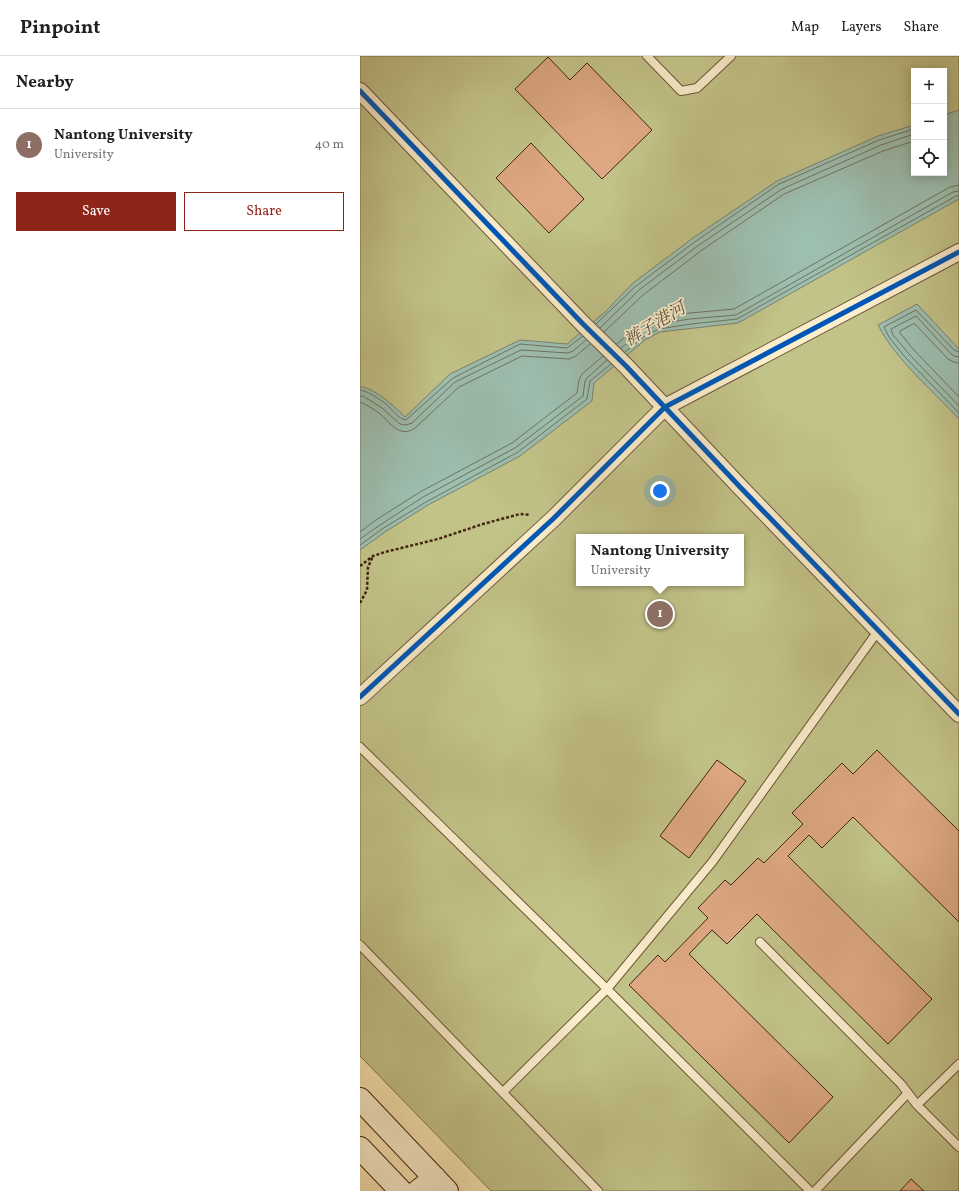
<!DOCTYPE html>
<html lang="en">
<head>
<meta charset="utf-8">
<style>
  :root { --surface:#fff; --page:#f6f6f6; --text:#202124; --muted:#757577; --line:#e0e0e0; --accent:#8f2418 }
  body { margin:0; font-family:Vollkorn,"Noto Serif SC",serif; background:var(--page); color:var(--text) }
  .controls { position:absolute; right:12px; top:12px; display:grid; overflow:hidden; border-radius:0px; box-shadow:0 2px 10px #0003 }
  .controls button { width:36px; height:36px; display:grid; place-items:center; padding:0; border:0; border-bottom:1px solid var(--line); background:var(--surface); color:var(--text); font:20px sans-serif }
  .you { position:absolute; left:300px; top:435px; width:14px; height:14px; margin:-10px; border:3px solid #fff; border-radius:50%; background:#1a73e8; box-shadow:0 0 0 6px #1a73e833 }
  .badge { display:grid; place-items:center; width:26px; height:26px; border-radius:50%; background:var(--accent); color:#fff; font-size:13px; font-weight:700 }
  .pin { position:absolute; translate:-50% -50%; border:2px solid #fff; box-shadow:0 1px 4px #0006 }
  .popup { position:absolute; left:216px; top:478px; width:168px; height:52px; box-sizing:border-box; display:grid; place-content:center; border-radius:0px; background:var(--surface); filter:drop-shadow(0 1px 3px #0005); font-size:13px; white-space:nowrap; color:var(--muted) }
  .popup b { font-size:15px; color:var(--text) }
  .popup::after { content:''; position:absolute; left:50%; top:100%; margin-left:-8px; border:8px solid transparent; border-top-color:var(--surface) }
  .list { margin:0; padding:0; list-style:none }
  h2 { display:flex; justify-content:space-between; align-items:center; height:52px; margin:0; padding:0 16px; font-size:17px }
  h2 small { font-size:13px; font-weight:400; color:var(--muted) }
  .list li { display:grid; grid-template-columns:26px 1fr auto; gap:12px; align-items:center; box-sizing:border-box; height:72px; padding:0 16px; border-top:1px solid var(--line) }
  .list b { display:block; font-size:15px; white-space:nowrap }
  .list p { margin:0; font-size:13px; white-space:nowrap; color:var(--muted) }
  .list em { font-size:13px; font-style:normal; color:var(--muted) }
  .actions { display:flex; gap:8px; padding:12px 16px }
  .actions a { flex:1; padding:9px 0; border:1px solid var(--accent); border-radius:0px; text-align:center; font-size:14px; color:var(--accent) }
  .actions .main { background:var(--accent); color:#fff }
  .icon { flex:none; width:22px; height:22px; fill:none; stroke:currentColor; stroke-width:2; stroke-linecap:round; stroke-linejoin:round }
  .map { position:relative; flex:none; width:599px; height:1135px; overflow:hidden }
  header { display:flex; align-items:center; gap:24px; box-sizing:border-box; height:56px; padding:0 20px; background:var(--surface); border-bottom:1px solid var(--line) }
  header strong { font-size:19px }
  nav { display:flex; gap:22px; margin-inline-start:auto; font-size:14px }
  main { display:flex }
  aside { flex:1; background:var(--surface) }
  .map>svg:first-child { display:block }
  .green { fill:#c2c388; stroke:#82744c; fill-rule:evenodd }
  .water { fill:#9dbfb0; stroke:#798170 }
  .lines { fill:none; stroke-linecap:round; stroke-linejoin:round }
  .shore { stroke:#707260; stroke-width:1 }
  .building { fill:#dca782; stroke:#432511 }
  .service-casing { stroke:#705539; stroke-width:10 }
  .minor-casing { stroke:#705539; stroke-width:18 }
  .secondary-casing { stroke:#432511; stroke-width:24 }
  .path { stroke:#432511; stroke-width:2.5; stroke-dasharray:3 2; stroke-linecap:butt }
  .service { stroke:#faeecc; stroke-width:8 }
  .minor { stroke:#faeecc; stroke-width:16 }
  .secondary { stroke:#faeecc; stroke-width:22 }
  .cycleway-casing { stroke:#faeecc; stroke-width:8 }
  .cycleway { stroke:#0057b8; stroke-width:5 }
  .labels { text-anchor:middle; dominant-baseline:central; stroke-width:3.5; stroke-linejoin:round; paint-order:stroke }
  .water-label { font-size:17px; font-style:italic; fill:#5e5341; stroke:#faeecc }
</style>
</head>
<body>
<header>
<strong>Pinpoint</strong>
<nav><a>Map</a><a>Layers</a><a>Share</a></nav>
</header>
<main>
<aside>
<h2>Nearby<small></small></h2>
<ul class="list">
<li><span class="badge" style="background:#8d6e63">1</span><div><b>Nantong University</b><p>University</p></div><em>40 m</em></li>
</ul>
<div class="actions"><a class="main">Save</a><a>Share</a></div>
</aside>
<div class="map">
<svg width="599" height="1135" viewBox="0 0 599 1135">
  <rect width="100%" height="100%" fill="#f8e5b1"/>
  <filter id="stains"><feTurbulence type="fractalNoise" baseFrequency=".005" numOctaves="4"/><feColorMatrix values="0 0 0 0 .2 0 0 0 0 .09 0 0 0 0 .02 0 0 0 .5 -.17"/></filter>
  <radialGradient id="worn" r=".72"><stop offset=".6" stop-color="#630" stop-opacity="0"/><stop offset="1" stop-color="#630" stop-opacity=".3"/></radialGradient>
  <path class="green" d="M0,0H599V1135H131L0,1000ZM554,15H584V117H554ZM219,481H381V527H219Z"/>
  <path class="water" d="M599,54V143L378,267L300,276L285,284L234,327L232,345L160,400L68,449L25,476L0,494V331C14,331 35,351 45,361L90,318L160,284L207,288L245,256L273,227L333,182L417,125L518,80L554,69V117H584V59Z
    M557,248L599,293V363C572,334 536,304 518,269Z"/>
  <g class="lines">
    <path class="shore" d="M236,268L276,230L336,185L419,128L519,84L554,73
      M240,272L279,234L339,189L422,133L521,89L554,78
      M244,276L283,239L342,194L424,138L523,95L554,85
      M257,288L276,272L295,262L330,257L374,253L590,131L599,129
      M261,292L280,277L297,268L330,263L376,259L593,136L599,135
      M265,296L283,281L299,273L331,268L377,263L596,140H599
      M599,296L594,294L556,254L524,271L529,281L545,301L599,357
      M599,301L594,300L591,298L556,260L531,273L533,279L549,298L599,350
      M599,307L594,306L588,303L555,268H553L540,275V277L554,294L599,341
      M0,334C8,335 19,343 26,348C32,353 38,363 46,364L93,322L160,288L207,292L223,280
      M0,340H3L22,352L40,368L46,369L52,367L95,326L161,294L208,297L213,295L226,284
      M0,346C6,348 13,353 19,357C30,366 39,383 55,372L99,331L162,300L209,303L216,300L230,288
      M0,476L16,464L60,436L152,387L217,337L219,324L222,318L243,300
      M0,483L20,469L63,441L155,392L223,340L225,325L227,322L247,304
      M0,489L22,473L66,446L158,396L227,343L230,325L251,308"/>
  </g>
  <path class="building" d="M188,1L210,24L227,7L292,74L242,123L155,33Z
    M171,87L224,143L189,177L136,122Z
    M517,694L599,775V866L493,761L462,792L449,779L428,800L572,943L528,988L397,858L367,888L352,874L329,898L473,1041L429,1087L269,929L298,899L305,906L348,862L338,852L365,824L371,829L398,802L404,807L443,768L432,757L482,707L493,718Z
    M357,704L386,725L329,802L300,780Z
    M551,1123L564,1135H540Z"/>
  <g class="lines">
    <defs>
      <path id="service" d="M287,0L321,35L337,32L371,0
        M0,691L247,933L450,1135
        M400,886L541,1028L557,1049
        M0,889L238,1135
        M599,1008L557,1049L599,1091
        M143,1036L247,933L353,805L518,575
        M455,1135L548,1037"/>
      <path id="minor" d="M0,35L223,268L266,310L381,432L599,658
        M0,641L194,462L305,351L599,196"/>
      <path id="secondary" d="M0,1043L87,1135
        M0,1092L41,1135
        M58,1135L75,1122"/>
    </defs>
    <use href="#service" class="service-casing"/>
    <use href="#minor" class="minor-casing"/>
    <use href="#secondary" class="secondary-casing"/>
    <path class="path" d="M0,510L13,500L25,496L78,483L123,468L160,458L170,459
      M0,547L7,534L8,511L13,500"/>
    <use href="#service" class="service"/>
    <use href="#minor" class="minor"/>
    <use href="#secondary" class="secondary"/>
    <defs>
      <path id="cycleway" d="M0,35L223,268L266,310L381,432L599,658
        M0,641L194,462L305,351L599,196"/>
    </defs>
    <use href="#cycleway" class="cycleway-casing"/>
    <use href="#cycleway" class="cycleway"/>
  </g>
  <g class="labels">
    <g class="water-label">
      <text transform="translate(295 269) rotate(-31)">裤子港河</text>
    </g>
  </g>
  <rect width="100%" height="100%" filter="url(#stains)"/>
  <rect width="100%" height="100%" fill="url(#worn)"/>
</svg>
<div class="controls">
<button>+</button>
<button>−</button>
<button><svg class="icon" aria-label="locate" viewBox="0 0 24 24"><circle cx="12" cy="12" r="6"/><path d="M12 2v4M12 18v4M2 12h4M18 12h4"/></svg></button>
</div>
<div class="you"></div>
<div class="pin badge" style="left:300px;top:558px;background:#8d6e63">1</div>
<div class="popup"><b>Nantong University</b>University</div>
</div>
</main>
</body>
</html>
